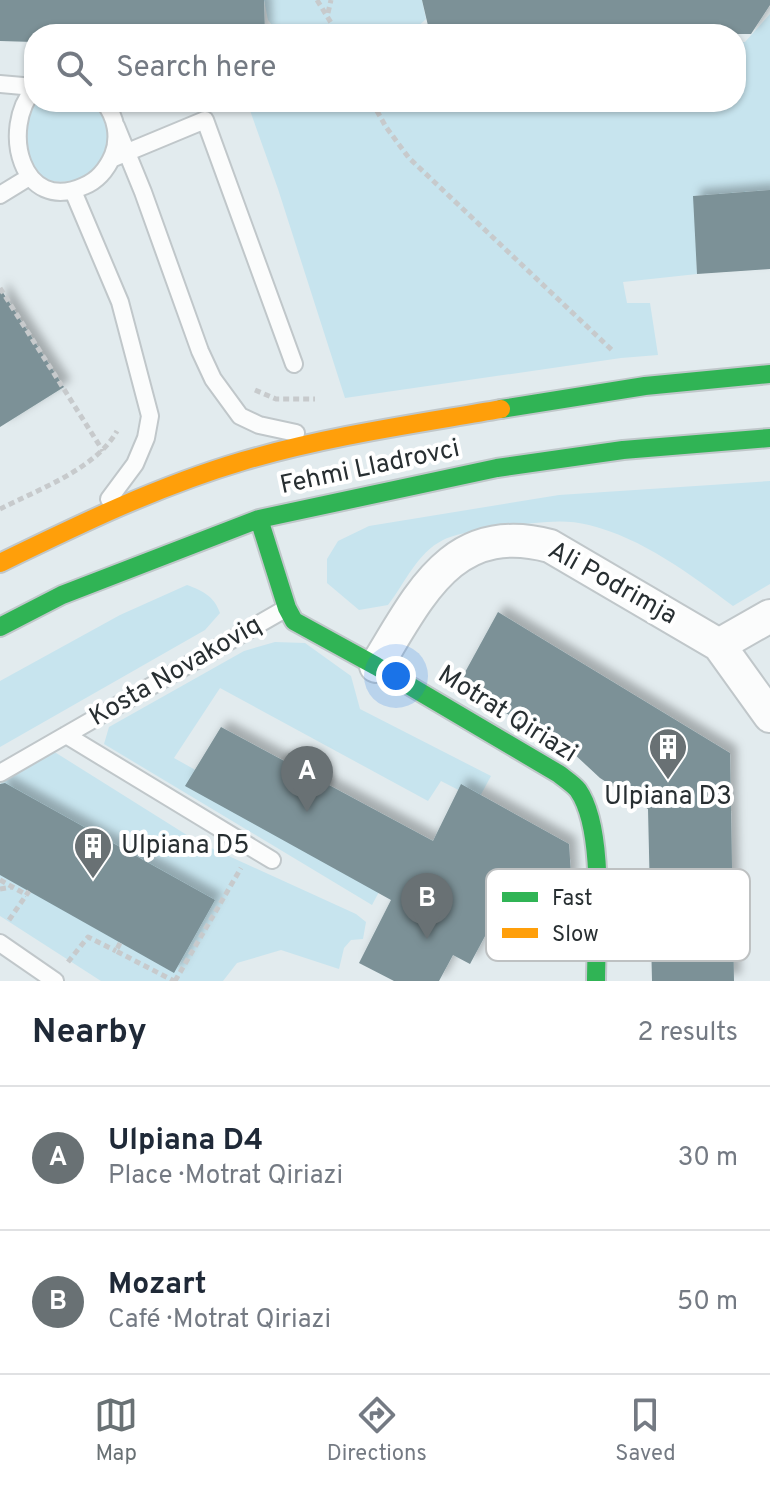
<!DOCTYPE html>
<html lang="en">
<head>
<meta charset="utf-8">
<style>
  :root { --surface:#fff; --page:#f6f6f7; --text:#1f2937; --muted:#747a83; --line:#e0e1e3; --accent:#697174 }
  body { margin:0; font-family:Overpass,sans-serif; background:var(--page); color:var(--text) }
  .you { position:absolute; left:396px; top:676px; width:28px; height:28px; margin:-20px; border:6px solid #fff; border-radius:50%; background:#1a73e8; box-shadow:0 0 0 12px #1a73e833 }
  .badge { display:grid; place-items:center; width:52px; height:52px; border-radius:50%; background:var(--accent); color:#fff; font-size:26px; font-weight:700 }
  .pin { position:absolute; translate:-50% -66px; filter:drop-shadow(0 2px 4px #0008) }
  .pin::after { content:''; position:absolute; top:42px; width:28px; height:24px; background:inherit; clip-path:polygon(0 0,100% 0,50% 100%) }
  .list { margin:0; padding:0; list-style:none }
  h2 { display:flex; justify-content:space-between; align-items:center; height:104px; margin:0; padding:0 32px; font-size:34px }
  h2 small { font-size:26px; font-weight:400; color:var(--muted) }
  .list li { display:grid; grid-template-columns:52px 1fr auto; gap:24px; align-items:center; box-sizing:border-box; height:144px; padding:0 32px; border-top:2px solid var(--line) }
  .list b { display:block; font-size:30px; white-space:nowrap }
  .list p { margin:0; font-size:26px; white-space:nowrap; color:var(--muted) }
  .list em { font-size:26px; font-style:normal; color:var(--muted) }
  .icon { flex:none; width:44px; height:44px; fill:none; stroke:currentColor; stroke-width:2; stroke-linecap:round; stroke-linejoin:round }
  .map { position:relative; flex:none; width:770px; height:981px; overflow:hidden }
  .search { position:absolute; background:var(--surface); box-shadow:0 2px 6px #0004; left:24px; right:24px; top:24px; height:88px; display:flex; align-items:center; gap:20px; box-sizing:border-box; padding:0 28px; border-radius:32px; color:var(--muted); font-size:30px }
  .sheet { height:392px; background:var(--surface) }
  nav { display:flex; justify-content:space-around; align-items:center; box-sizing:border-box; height:112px; border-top:2px solid var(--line); background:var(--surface); font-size:22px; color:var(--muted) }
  nav a { display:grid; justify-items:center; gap:4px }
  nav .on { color:var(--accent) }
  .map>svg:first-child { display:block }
  .green { fill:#c7e4ee }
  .building { fill:#7b9197; filter:url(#shadow) }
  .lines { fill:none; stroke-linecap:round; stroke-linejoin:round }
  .lane-casing { stroke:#c0c7ca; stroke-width:20 }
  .street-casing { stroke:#c0c7ca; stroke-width:36 }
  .fast-casing { stroke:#c0c7ca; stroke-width:22 }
  .slow-casing { stroke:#c0c7ca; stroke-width:22 }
  .path { stroke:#c7cacc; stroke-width:5; stroke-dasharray:6 4; stroke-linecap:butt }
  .lane { stroke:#fbfcfc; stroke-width:16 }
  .street { stroke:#fbfcfc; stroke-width:32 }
  .fast { stroke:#30b455; stroke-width:18 }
  .slow { stroke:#ff9f0a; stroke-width:18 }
  .labels { text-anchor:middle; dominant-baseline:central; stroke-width:8; stroke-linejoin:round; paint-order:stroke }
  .street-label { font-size:26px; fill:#282f32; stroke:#fff }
  .poi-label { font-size:26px; fill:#282f32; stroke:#fff }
  .key { fill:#fff; stroke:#bec1c2; stroke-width:2 }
  .key-label { font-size:22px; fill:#282f32 }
</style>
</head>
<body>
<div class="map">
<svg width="770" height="981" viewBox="0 0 770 981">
  <defs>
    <filter id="shadow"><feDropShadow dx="7" dy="-7" stdDeviation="4" flood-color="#0004"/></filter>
  </defs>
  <rect width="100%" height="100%" fill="#e2ebee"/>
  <path class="green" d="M264,0H422L426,19L410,34H279L268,20Z
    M770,14V190L694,196L697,274L623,282L627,303H650L658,355L621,358L345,398L278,189L247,102H736V42H745Z
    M34,102H93C135,145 87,203 32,174L16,120Z
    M770,481V584L733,606C690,574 642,538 589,525C563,518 536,523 509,526C491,529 459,532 443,540C417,553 405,583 388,605L359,610L327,583V559L338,541L369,526L559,495Z
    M187,585C203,591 214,596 220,613L205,630L0,747V681L120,615Z
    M275,642L305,643L351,676L360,709L491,776L478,800L441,781L428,801L220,688L174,758L387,877L372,905L104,744L109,727L244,651Z
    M53,751L198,842L356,914L366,922L363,939L351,940L344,948L339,969L281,950L237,963L223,981H101L0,916V784Z"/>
  <path class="building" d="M0,0H264L265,34H34V42L0,41Z
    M422,0H770V5L751,34H430Z
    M770,190V269L697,274L693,196Z
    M0,288L64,387L0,427Z
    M498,612L730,753L734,981H652L648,809L600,778L572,752L458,685Z
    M221,727L433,841L461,784L569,844L571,875L556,926L505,899L470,964L453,955L439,981H394L359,963L391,900L185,786Z
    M5,783L215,900L174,973L0,875V784Z"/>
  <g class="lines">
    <defs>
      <path id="lane" d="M0,84L34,87
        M34,89C0,128 21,215 84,186C99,180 107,169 113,155C120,137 116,117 104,102
        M116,126L143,192L200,351L213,379L240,416L259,425L296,433
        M111,159L205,120L294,364
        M73,191L120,302L150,416L146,438L135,464L109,499
        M0,195L26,179
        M66,735L272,860
        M0,773L285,609
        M0,943L55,981"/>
      <path id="street" d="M719,645L770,616
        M376,666C420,595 452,520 550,546L719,645L770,716"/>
      <path id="fast" d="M501,409L645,386L770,374
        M259,519L287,608L294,621L376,666L559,774C565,779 573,784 578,790C606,830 596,932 596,981
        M0,627L62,595L259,519L497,468L623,450L770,438"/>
      <path id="slow" d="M0,563C78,525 158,486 243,461C327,436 415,424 501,409"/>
    </defs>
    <use href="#lane" class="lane-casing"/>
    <use href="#street" class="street-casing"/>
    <use href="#fast" class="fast-casing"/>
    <use href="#slow" class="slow-casing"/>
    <path class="path" d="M317,0L338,34
      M328,13L331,0
      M372,102L386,127L409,158L614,352
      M0,288L103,451
      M255,390L276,399H315
      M0,509C37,490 96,469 117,431
      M0,880L27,895
      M0,889L12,887
      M9,920L29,891
      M120,943L116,951L174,981
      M68,962L88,937L116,951
      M175,981L241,868"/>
    <use href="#lane" class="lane"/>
    <use href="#street" class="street"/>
    <use href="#fast" class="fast"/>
    <use href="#slow" class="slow"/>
  </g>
  <defs>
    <symbol id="building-pin" viewBox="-11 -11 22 30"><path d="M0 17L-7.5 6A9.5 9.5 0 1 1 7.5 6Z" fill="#697174" stroke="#fff"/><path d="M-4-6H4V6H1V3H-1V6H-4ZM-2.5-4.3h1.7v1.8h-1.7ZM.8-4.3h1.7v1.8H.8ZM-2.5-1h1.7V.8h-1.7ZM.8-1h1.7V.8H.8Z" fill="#fff"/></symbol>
  </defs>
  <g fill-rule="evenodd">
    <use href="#building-pin" x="646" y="725" width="44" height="60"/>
    <use href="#building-pin" x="71" y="824" width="44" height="60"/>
  </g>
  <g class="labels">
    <g class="street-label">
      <text transform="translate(370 468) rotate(-12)">Fehmi Lladrovci</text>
      <text transform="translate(612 584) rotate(29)">Ali Podrimja</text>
      <text transform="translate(176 672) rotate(-30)">Kosta Novakoviq</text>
      <text transform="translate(507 715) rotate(32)">Motrat Qiriazi</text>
    </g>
    <g class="poi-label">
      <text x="668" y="797">Ulpiana D3</text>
      <text x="121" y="846" text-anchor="start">Ulpiana D5</text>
    </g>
  </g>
  <rect x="486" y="869" width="264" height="92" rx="12" class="key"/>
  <rect x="502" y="892" width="36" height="10" fill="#30b455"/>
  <rect x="502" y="928" width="36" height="10" fill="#ff9f0a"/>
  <g class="key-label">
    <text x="552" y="905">Fast</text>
    <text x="552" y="941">Slow</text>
  </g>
</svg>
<div class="you"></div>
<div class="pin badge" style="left:307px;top:812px">A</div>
<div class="pin badge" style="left:427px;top:939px">B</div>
<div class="search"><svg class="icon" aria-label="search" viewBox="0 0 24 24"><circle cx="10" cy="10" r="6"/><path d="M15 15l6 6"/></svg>Search here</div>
</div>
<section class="sheet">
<h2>Nearby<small>2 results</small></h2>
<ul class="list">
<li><span class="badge">A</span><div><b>Ulpiana D4</b><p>Place · Motrat Qiriazi</p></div><em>30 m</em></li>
<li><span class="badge">B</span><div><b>Mozart</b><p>Café · Motrat Qiriazi</p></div><em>50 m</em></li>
</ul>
</section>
<nav>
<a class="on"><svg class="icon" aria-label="map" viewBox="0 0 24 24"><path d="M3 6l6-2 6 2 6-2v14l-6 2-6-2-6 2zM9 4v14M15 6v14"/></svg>Map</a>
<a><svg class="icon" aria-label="directions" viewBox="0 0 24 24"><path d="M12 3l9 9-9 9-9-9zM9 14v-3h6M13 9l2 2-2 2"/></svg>Directions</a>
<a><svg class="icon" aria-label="saved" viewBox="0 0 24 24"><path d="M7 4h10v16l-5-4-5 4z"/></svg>Saved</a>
</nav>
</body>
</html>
